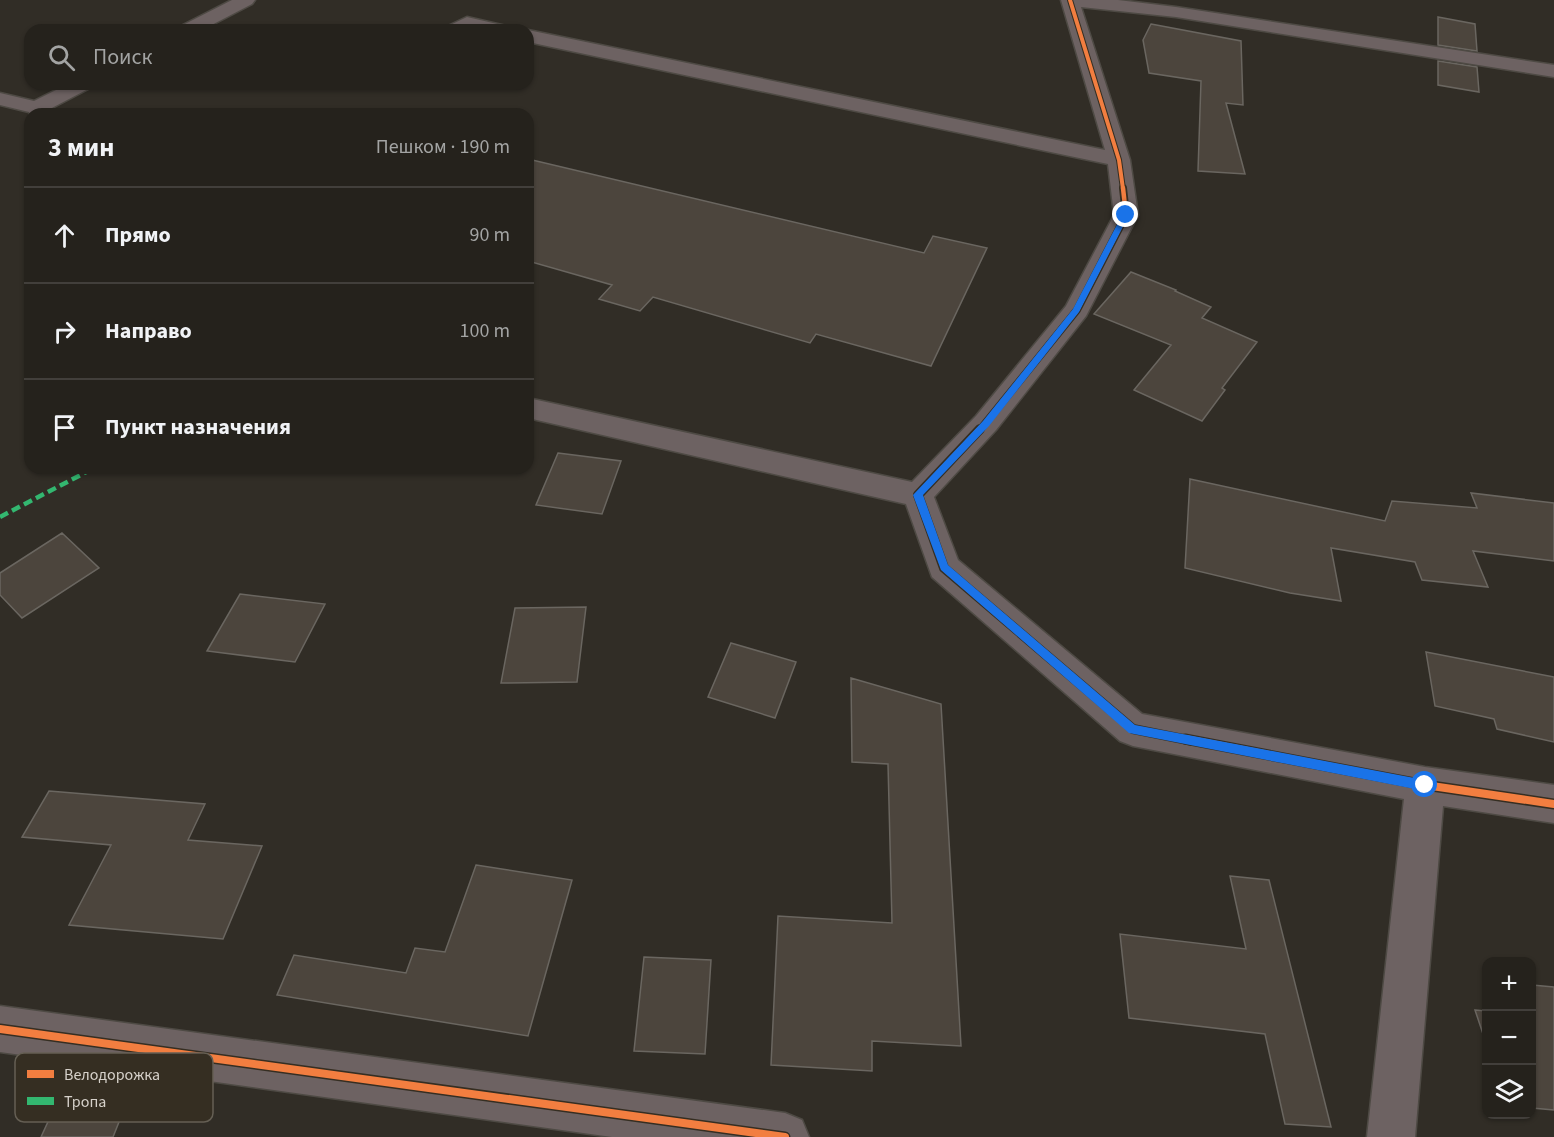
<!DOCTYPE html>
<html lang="ru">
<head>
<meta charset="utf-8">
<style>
  :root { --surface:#25221c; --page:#2d2a25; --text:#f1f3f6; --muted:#a3a4a3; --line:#423f3b }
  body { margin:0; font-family:"Source Sans 3",sans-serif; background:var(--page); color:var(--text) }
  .controls { position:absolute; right:18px; bottom:18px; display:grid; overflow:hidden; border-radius:12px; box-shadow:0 2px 4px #0004 }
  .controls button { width:54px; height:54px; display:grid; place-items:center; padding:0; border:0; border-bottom:2px solid var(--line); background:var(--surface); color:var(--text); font:30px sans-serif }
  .stop { position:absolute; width:18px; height:18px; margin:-14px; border:4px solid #1a73e8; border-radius:50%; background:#fff }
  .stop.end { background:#1a73e8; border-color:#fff; box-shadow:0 2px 6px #0008 }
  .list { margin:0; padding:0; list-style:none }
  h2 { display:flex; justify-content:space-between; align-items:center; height:78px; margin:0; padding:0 24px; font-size:26px }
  h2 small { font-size:20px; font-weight:400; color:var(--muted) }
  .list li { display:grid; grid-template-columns:39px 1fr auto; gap:18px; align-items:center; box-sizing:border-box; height:96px; padding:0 24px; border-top:2px solid var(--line) }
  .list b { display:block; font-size:22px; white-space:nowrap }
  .list em { font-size:20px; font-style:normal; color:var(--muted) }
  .icon { flex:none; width:33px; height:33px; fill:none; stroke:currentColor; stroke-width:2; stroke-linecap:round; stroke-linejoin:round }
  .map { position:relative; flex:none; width:1554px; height:1137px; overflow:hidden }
  .search { position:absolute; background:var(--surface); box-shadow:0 2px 4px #0004; left:24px; top:24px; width:510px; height:66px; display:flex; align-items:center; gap:15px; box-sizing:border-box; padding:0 21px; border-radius:18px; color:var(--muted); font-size:22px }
  .panel { position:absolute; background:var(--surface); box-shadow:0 2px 4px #0004; left:24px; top:108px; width:510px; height:366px; border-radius:18px }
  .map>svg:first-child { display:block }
  .building { fill:#4c453d; stroke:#6a6660; stroke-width:1.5 }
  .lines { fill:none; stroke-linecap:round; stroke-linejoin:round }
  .minor-casing { stroke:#4e4a44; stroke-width:3 }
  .minor { fill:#6d6262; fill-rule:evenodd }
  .quiet { stroke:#33b770; stroke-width:4.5; stroke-dasharray:9 4.5; stroke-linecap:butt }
  .cycleway-far3-casing { stroke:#352e22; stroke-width:6 }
  .cycleway-far2-casing { stroke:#352e22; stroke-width:8 }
  .cycleway-far1-casing { stroke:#352e22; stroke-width:10 }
  .cycleway-casing { stroke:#352e22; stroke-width:11 }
  .cycleway-far3 { stroke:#f27e40; stroke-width:4 }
  .cycleway-far2 { stroke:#f27e40; stroke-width:4.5 }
  .cycleway-far1 { stroke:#f27e40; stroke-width:6 }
  .cycleway { stroke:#f27e40; stroke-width:8 }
  .route { fill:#1a73e8 }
  .key { fill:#352e22; stroke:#655f54; stroke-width:1.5 }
  .key-label { font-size:16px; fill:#d6d1ca }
</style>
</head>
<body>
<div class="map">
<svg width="1554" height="1137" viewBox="0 0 1554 1137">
  <rect width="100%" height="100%" fill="#312d26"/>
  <path class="building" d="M1438,17L1475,24L1477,51L1438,45Z
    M1151,24L1241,41L1243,105L1226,103L1245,174L1198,171L1201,81L1149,73L1143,40Z
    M1438,61L1477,67L1479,92L1438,85Z
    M528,159L924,253L933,236L987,248L931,366L816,334L810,343L653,297L640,311L599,299L612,285L528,261Z
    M1131,272L1176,290L1175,291L1211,307L1202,318L1257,342L1222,388L1225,390L1202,421L1134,390L1171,345L1094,314Z
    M558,453L621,461L602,514L536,505Z
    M1190,479L1385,521L1392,501L1477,508L1471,493L1554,503V561L1473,551L1488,587L1422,580L1415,562L1331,548L1341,601L1290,593L1185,568Z
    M62,533L99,568L22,618L0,595V573Z
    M240,594L325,604L295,662L207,651Z
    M586,607L577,682L501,683L515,608Z
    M731,643L796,662L775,718L708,697Z
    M1426,652L1554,677V742L1497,729L1494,719L1435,706Z
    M851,678L941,704L961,1046L872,1041V1071L771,1065L778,916L892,923L888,764L852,762Z
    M49,791L205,804L188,840L262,846L223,939L69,925L111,845L22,837Z
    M476,865L572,880L528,1036L277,995L294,955L406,973L415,948L445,952Z
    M1230,876L1269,880L1331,1127L1285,1124L1265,1034L1129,1018L1120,934L1246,949Z
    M644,957L711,960L705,1054L634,1051Z
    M1532,985L1554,987V1110L1532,1108Z
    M1475,1010L1486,1011V1043Z
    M63,1089L131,1092L113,1137H41Z"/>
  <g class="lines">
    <defs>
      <path id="minor" d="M232,0H255L252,4L202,30H179L181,26Z
        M1061,0H1118L1176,7L1554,65V77L1176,17L1081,7L1130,160L1138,215L1086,316L996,430L934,497L958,560L1142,714L1425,767L1554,785V823L1443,806L1415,1137H1367L1404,799L1133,746L1120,741L932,577L906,504L528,418V398L912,482L976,416L1066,306L1114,215L1108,164L528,42V30L1105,150Z
        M467,17L506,26L508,30H446L448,26Z
        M68,84H93L90,88L48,110L50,114L30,115L29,112L0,105V93L34,101Z
        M0,1006L785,1113L802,1120L809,1137H612L0,1052Z"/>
    </defs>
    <use href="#minor" class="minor-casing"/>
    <use href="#minor" class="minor"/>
    <path class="quiet" d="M0,517L94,468"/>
    <defs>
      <path id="cycleway-far3" d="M1070,0L1119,160L1123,189"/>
      <path id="cycleway-far2" d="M979,431L1077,310L1126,215L1123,188"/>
      <path id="cycleway-far1" d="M980,429L918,495L944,568L1133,729L1193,741"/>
      <path id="cycleway" d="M1185,739L1425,785L1554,804
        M0,1029L785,1137"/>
    </defs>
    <use href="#cycleway-far3" class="cycleway-far3-casing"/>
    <use href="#cycleway-far2" class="cycleway-far2-casing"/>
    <use href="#cycleway-far1" class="cycleway-far1-casing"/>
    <use href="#cycleway" class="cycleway-casing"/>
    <use href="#cycleway-far3" class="cycleway-far3"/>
    <use href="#cycleway-far2" class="cycleway-far2"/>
    <use href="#cycleway-far1" class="cycleway-far1"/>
    <use href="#cycleway" class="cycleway"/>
  </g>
  <path class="route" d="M1126,213L1129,215L1079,312L989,426L923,495L948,565L1135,725L1425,780L1429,781V789L1425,791L1129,733L941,570L913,495L983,421L1073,309L1122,215Z"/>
  <rect x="15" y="1053" width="198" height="69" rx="9" class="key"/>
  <rect x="27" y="1070" width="27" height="8" fill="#f27e40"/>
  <rect x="27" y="1097" width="27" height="8" fill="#33b770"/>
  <g class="key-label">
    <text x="64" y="1080">Велодорожка</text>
    <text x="64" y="1107">Тропа</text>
  </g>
</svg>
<div class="controls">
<button>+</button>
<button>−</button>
<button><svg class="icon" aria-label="layers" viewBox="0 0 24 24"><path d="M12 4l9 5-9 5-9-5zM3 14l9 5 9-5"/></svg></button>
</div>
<div class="stop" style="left:1425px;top:785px"></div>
<div class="stop end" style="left:1126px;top:215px"></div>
<div class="search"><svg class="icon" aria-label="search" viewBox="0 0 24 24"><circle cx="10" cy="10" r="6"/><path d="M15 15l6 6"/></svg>Поиск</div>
<section class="panel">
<h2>3 мин<small>Пешком · 190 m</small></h2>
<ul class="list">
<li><svg class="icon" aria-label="ahead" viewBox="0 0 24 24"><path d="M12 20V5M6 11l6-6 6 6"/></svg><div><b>Прямо</b></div><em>90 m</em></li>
<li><svg class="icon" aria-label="right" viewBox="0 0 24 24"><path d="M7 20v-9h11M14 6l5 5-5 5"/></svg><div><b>Направо</b></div><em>100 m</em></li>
<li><svg class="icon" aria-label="arrive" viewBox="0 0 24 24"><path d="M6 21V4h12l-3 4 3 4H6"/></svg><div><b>Пункт назначения</b></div></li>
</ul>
</section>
</div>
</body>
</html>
